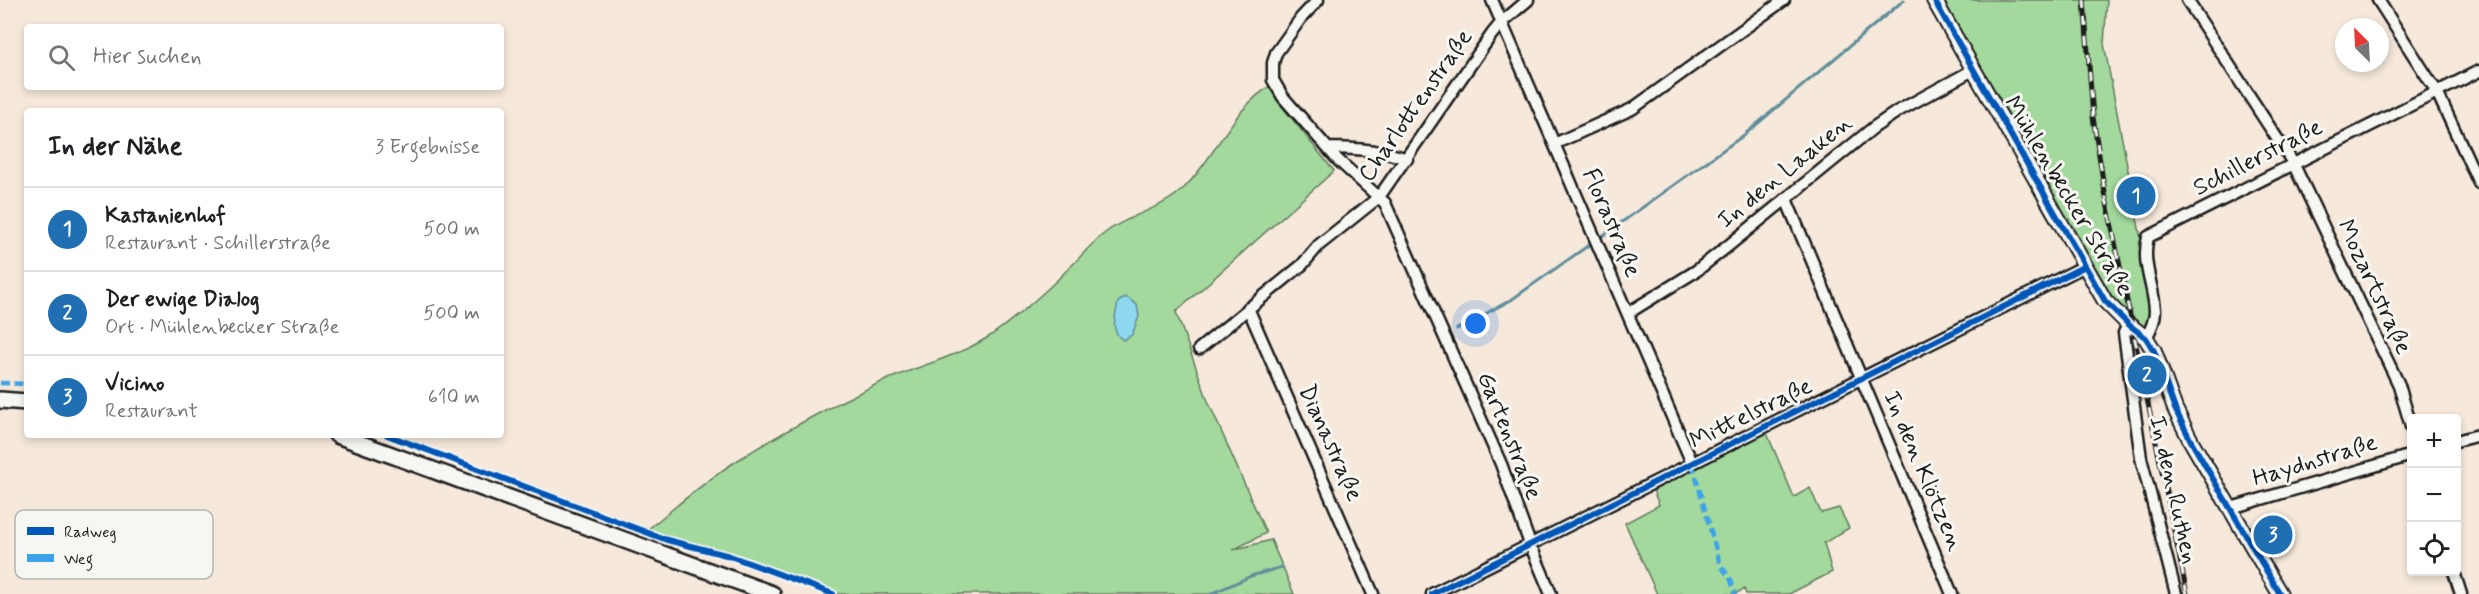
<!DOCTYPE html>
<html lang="de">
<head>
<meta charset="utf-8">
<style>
  :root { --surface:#fff; --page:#f2f2f2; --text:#202124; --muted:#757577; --line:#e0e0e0; --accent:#1f6fb2 }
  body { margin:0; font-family:Mynerve,sans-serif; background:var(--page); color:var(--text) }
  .controls { position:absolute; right:18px; bottom:18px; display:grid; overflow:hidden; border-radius:6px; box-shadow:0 3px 9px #0003 }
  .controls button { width:54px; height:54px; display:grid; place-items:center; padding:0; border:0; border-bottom:2px solid var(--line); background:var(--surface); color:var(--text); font:30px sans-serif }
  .compass { position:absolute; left:2335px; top:18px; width:54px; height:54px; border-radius:50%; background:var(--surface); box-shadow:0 3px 9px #0003; rotate:336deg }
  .you { position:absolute; left:1476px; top:324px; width:21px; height:21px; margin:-15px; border:4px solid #fff; border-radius:50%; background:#1a73e8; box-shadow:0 0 0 9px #1a73e833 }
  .badge { display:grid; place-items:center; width:39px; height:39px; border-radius:50%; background:var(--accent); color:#fff; font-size:20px; font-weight:700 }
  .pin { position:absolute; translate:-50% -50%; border:3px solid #fff; box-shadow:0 2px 6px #0006 }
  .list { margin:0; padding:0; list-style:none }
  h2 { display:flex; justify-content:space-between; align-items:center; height:78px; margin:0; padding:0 24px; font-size:26px }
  h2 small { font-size:20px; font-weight:400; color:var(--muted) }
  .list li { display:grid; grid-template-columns:39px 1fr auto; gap:18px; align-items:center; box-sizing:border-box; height:84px; padding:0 24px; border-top:2px solid var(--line) }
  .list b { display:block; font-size:22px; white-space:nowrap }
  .list p { margin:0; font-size:20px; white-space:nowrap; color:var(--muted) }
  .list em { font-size:20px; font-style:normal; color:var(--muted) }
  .icon { flex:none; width:33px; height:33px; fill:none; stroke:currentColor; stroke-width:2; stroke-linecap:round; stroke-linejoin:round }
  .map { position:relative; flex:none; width:2479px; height:594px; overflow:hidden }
  .search { position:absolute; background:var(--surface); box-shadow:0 3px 9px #0003; left:24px; top:24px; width:480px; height:66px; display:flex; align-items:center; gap:15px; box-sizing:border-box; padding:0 21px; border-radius:6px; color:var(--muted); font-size:22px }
  .panel { position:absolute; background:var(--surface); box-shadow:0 3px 9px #0003; left:24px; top:108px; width:480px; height:330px; border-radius:6px }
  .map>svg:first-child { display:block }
  .green { fill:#a3d99c; stroke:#607a5c; stroke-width:1.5 }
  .water { fill:#8ed8f0; stroke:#608d9b; stroke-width:1.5 }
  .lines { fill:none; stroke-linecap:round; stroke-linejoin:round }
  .stream { stroke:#608d9b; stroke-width:3 }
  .street-casing { stroke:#1c1c1c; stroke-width:15 }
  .secondary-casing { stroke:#1c1c1c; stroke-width:18 }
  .primary-casing { stroke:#1c1c1c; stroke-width:20 }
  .street { stroke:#f6f6f2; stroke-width:10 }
  .secondary { stroke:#f6f6f2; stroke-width:14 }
  .primary { stroke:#f6f6f2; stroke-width:15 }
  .rail-casing { stroke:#1c1c1c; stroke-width:5 }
  .rail { stroke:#f6f6f2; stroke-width:3; stroke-dasharray:9; stroke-linecap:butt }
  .quiet { stroke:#3da2ea; stroke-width:4.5; stroke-dasharray:9 4.5; stroke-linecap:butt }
  .cycleway-casing { stroke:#f6f6f2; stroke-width:10 }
  .cycleway { stroke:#0057b8; stroke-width:6 }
  .labels { text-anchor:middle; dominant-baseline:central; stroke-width:6; stroke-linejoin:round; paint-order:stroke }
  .street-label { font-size:24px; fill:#1c1c1c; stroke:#f6f6f2 }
  .key { fill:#f6f6f2; stroke:#b5b5b2; stroke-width:1.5 }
  .key-label { font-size:16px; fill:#1c1c1c }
</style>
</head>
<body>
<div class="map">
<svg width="2479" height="594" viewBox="0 0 2479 594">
  <rect width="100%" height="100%" fill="#f6e9db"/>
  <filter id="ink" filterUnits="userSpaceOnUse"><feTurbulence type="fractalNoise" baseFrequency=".0167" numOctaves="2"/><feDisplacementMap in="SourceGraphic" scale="12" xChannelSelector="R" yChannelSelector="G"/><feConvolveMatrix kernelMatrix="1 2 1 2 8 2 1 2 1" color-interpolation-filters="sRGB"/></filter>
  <g filter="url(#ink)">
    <path class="green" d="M1934,0H2107L2104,44L2155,313L2149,333L2132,338L2126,317L2105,289Z
      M1272,85L1276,99L1334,171L1176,312L1208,401L1266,533L1233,550L1271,540L1294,594H838L730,554L663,536L648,529C677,506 706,480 738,460C781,433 827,408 873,386C912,367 954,359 990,336C1012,321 1048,290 1066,271C1080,258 1090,244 1105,233C1129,214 1161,210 1184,188C1216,157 1232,108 1272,85Z
      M1766,431L1794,497L1810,488L1821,513L1839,508L1849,528L1824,543L1832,572L1789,594H1746L1744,589L1735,594H1657L1625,523L1659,505L1653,490Z"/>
    <path class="water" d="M1126,297L1137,305L1139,316L1132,335L1123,340C1109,330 1116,316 1118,302Z"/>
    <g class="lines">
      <path class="stream" d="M1601,237L1744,135L1904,0
        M1457,329L1511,300L1589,245
        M1211,594L1251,576L1282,567"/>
      <defs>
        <path id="street" d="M1318,0L1301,18L1276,53L1273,63V80L1283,97L1338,160L1385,203L1501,464L1530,544L1551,594
          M1492,0L1692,463
          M2187,0L2293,163L2399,385L2412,430
          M2378,0L2437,92L2479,183
          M1554,144L1632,109L1784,0
          M1328,148C1354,148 1382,150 1407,159
          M1786,199L1952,594
          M1248,308L1373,594
          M1628,313L1696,271L1728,246L1873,128L1898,111L1973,70
          M2128,324L2124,333L2141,458L2176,594
          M2146,338C2150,331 2155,319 2155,311C2154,285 2141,264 2148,237L2479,71
          M1199,349L1302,265L1319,245L1379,197L1492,34L1501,23L1528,0
          M2456,441L2479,435
          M2231,508L2412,455
          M2454,572L2461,594
          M1432,594L2085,266"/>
        <path id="secondary" d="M1934,0L2105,301L2128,324L2146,338L2154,351L2175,409L2191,441L2280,594"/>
        <path id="primary" d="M0,400L27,402
          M337,435L772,594"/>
      </defs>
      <use href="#street" class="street-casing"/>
      <use href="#secondary" class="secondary-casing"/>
      <use href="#primary" class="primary-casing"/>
      <use href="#street" class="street"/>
      <use href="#secondary" class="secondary"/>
      <use href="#primary" class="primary"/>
      <defs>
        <path id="rail" d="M2084,0L2093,117L2105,193L2187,594"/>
      </defs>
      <use href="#rail" class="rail-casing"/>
      <use href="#rail" class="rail"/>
      <path class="quiet" d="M0,383L27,384
        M1692,463L1720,564L1731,580L1735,594"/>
      <defs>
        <path id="cycleway" d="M1934,0L2105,301L2128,324L2146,338L2154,351L2175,409L2191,441L2280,594
          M387,435L667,540L730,556L833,594
          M1432,594L2085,266"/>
      </defs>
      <use href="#cycleway" class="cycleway-casing"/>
      <use href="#cycleway" class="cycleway"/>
    </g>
  </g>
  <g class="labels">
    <g class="street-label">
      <text transform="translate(1416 106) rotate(-55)">Charlottenstraße</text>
      <text transform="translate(2258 158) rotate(-27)">Schillerstraße</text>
      <text transform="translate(1785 172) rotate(-39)">In den Laaken</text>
      <text transform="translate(2068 196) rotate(59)">Mühlenbecker Straße</text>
      <text transform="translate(1611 223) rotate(67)">Florastraße</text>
      <text transform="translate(2374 287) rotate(65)">Mozartstraße</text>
      <text transform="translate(1751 414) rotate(-26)">Mittelstraße</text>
      <text transform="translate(1509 436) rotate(68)">Gartenstraße</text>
      <text transform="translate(1330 443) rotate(66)">Dianastraße</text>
      <text transform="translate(2315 461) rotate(-17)">Haydnstraße</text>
      <text transform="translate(1923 471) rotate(67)">In den Klötzen</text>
      <text transform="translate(2173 490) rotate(77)">In den Ruthen</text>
    </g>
  </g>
  <rect x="15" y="510" width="198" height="69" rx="9" class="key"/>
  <rect x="27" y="527" width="27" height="8" fill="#0057b8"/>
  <rect x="27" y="554" width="27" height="8" fill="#3da2ea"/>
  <g class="key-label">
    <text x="64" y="537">Radweg</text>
    <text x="64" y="564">Weg</text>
  </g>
</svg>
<div class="controls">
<button>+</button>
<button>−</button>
<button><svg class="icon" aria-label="locate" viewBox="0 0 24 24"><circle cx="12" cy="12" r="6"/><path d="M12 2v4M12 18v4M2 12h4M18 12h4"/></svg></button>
</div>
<svg class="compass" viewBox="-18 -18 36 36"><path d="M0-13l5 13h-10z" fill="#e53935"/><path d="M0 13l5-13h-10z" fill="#757577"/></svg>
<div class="you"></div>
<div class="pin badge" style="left:2136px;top:196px">1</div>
<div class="pin badge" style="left:2147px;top:375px">2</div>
<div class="pin badge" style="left:2273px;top:535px">3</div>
<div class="search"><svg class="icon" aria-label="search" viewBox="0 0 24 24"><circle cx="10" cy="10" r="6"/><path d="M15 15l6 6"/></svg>Hier suchen</div>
<section class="panel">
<h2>In der Nähe<small>3 Ergebnisse</small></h2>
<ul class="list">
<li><span class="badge">1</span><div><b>Kastanienhof</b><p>Restaurant · Schillerstraße</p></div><em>500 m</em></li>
<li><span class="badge">2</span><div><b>Der ewige Dialog</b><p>Ort · Mühlenbecker Straße</p></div><em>500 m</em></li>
<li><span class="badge">3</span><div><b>Vicino</b><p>Restaurant</p></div><em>610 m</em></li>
</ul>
</section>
</div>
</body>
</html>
